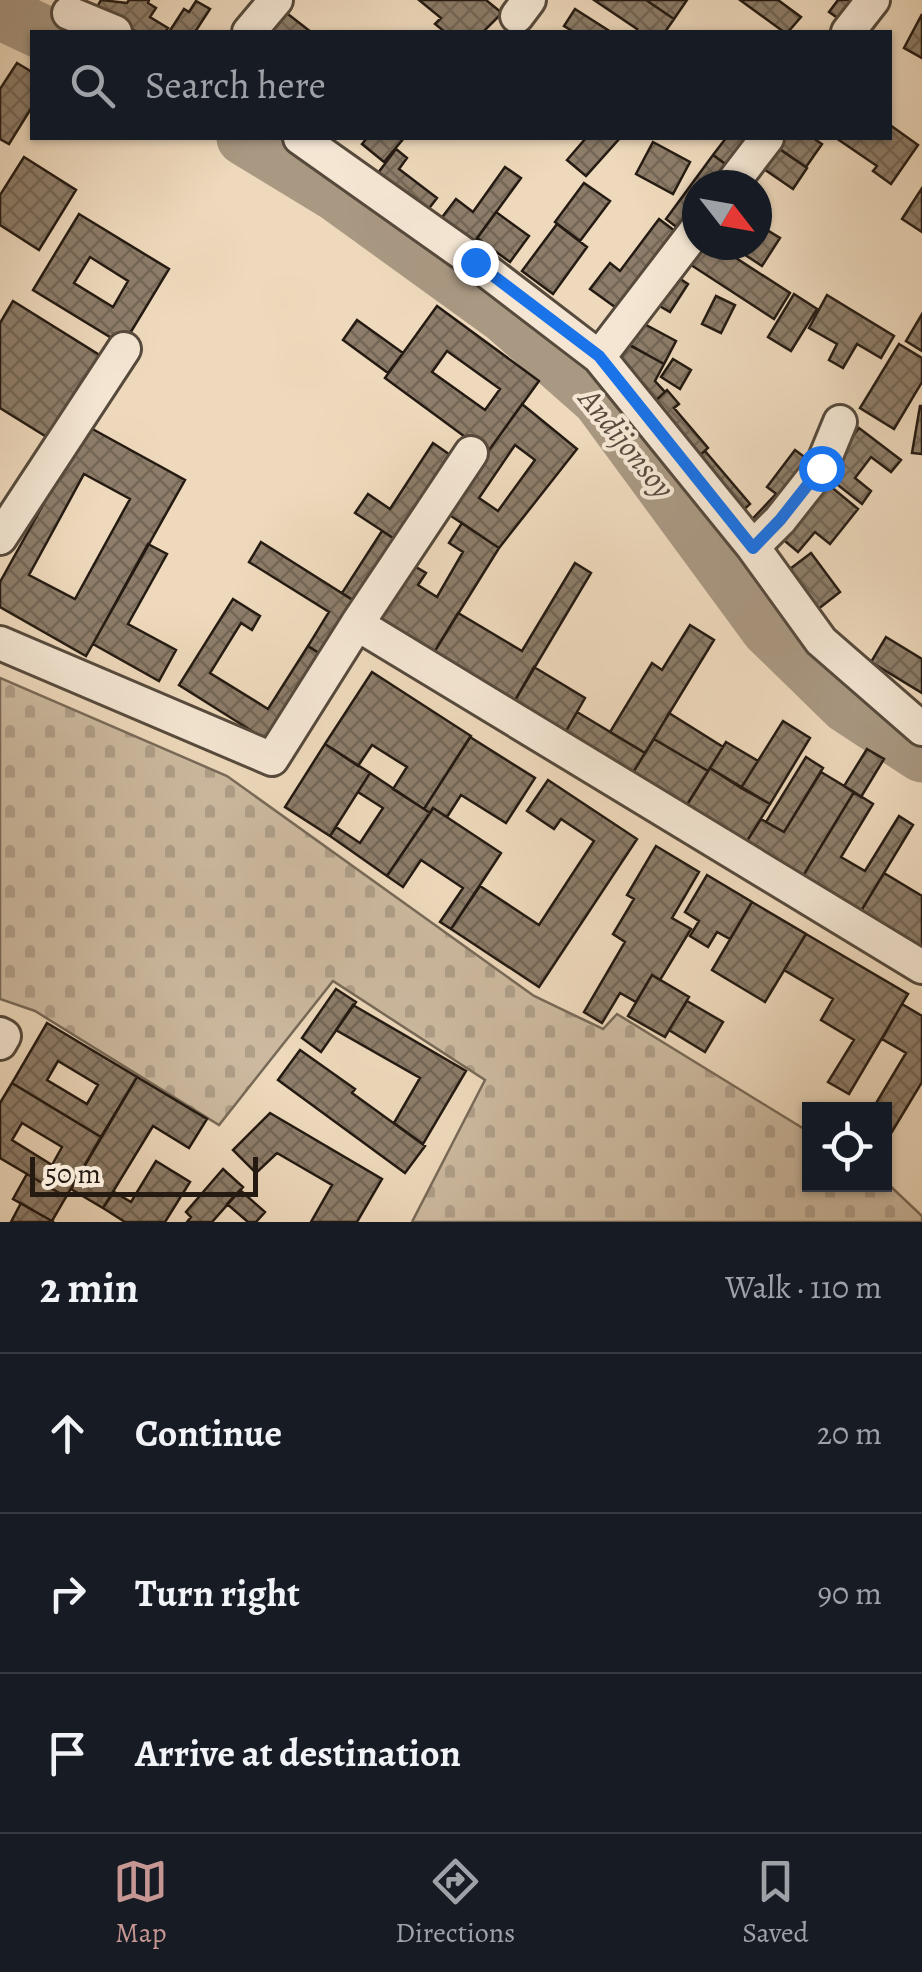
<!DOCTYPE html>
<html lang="en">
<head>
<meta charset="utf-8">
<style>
  :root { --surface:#171b24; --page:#20242c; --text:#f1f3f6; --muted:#9ea1a6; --line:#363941; --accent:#c59692 }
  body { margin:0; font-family:Alegreya,serif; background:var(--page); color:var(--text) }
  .controls { position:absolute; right:30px; bottom:30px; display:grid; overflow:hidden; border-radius:0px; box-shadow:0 2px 8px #0004 }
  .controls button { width:90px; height:90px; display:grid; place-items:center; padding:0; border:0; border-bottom:2px solid var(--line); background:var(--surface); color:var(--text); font:50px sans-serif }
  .compass { position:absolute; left:682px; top:170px; width:90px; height:90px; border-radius:50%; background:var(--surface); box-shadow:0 2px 8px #0004; rotate:121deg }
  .scale { position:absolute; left:30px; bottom:25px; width:228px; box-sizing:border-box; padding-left:10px; border:5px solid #241a12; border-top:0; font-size:28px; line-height:35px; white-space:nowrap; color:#241a12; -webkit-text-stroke:8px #f4e6d3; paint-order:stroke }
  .stop { position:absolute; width:30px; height:30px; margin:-22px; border:8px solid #1a73e8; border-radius:50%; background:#fff }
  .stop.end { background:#1a73e8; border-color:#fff; box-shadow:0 2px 10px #0008 }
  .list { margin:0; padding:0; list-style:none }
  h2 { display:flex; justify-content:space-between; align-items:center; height:130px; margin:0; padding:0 40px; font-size:42px }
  h2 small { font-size:32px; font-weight:400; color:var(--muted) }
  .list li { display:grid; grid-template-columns:65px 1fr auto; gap:30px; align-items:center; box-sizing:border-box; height:160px; padding:0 40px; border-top:2px solid var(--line) }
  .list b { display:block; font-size:38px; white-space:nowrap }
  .list em { font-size:32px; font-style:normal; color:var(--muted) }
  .icon { flex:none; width:55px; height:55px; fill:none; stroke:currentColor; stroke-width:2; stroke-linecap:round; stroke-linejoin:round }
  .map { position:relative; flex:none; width:922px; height:1222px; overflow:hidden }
  .search { position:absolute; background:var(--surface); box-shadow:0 2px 8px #0004; left:30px; right:30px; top:30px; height:110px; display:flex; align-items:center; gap:25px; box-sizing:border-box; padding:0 35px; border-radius:0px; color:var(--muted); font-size:38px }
  .sheet { height:610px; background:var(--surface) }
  nav { display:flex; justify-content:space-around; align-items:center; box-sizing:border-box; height:140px; border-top:2px solid var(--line); background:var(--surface); font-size:28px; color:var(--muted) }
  nav a { display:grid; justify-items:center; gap:5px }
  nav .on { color:var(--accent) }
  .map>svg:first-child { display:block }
  .cemetery { fill:url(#cemetery-stones); stroke:#786a58; stroke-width:2.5 }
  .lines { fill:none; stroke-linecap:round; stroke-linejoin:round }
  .river { stroke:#a99882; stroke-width:55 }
  .building { fill:url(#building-cross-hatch); stroke:#241a12; stroke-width:2.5; fill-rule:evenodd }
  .minor-casing { stroke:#564a3c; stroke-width:38 }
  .minor { stroke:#f4e6d3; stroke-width:32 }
  .route { stroke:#1a73e8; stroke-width:12 }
  .labels { text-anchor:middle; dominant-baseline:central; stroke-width:8; stroke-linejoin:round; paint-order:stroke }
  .water-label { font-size:32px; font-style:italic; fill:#594c3f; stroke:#f4e6d3 }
</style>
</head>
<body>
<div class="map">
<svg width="922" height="1222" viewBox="0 0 922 1222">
  <defs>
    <pattern id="cemetery-stones" width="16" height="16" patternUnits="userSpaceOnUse" patternTransform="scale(2.5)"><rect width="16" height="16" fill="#ccb99f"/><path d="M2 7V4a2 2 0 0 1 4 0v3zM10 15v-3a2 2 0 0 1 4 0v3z" fill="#af9e88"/></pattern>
    <pattern id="building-cross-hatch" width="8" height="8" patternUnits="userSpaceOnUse" patternTransform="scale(2.5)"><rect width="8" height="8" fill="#8d7d6a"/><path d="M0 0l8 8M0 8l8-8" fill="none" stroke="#736656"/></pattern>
  </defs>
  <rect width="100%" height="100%" fill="#eed9bc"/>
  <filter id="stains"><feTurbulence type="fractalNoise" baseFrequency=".002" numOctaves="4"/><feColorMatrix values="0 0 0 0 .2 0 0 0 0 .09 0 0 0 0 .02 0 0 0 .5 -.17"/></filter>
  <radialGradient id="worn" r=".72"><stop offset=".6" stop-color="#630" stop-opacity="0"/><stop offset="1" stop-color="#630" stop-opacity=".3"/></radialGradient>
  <path class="cemetery" d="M0,678L227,776L534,996L603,1029L617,1014L809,1132L810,1184H884L885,1181L922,1216V1222H412L485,1080L333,981L219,1125L35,1011L0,999Z"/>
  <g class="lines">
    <path class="river" d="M0,12L42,32
      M244,138L336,194L506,317L599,399L768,629L847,706L922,755"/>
  </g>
  <path class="building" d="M101,0L127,3L129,0H149L148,3L156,8L150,17L168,28L165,32H137L96,9Z
    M419,0H486L502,13L483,32H445L435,24L441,18Z
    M594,0H646L674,19L665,32H634L637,29Z
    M646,0H687L674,19Z
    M740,0H778L801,17L788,32H784Z
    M838,0H867L849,26L829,12Z
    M196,1L210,9L195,32H169L184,9L189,12Z
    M575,9L611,32H574L564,26Z
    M284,11L311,32H266Z
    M922,14V58L904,48Z
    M17,63L32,72V107L9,144L0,139V89Z
    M890,125L918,145L891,184L873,171L877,166L836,138H890Z
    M367,138H404L384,162L362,144Z
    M586,138H620L586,176L567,160Z
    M726,138H754L731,168L713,155Z
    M780,138H813L822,144L806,167L774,145Z
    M653,142L690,162L673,194L636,174Z
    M772,144L807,168L793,189L758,165Z
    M396,149L407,158L399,169L437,198L427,211L378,173Z
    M713,155L731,168L718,185H697V213L683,232L666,219Z
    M24,157L76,190L39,250L0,225V195Z
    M505,167L521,178L473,244L440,220L456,199L473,212Z
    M584,183L610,201L580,241L555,222Z
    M922,188V232L902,219Z
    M496,212L529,236L510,262L477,238Z
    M79,214L169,269L123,345L33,290ZM90,257L128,281L113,307L74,283Z
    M659,219L683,237L626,315L590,289L610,263L620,271Z
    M557,224L587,247L553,294L522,271Z
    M757,224L780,238L762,266L730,245H757Z
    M704,245H716L790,293L774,319L691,265Z
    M676,276L688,284L670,312L658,305Z
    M794,294L817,309L791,351L768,337Z
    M827,295L894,336L881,358L857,344L843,368L829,360L837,344L809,328Z
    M716,296L735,305L721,333L702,324Z
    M13,301L101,356L50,439L0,408V323Z
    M437,306L539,381L487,453L385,378ZM447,351L500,389L485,410L432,372Z
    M922,314V351L906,341Z
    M635,319L676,341L664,364L623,341Z
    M357,320L403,353L388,373L343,340Z
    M899,344L922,358V382L894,429L860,408Z
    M629,345L664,364L655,381L665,392L651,405L613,360Z
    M673,359L691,370L680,389L661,377Z
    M667,390L679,404L674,408L708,448L697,458L651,405Z
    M522,404L577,449L499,548L445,512ZM515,445L535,460L498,511L479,498Z
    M920,406H922V454L912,453Z
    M87,426L185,480L86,656L0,607V582ZM84,474L130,499L75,599L29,575Z
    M859,428L901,460L891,472L871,457L855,478L871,491L862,504L824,474Z
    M433,443L459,461L404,545L355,513L368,494L390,509Z
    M795,450L818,467L790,504L767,487Z
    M705,451L750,504L738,515L692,461Z
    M824,481L858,509L830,544L815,532L798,552L779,536Z
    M776,494L790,504L742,530Z
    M462,523L499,548L433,654L375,619L409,563L426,573L418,585L437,597L463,552L449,543Z
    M382,531L404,545L364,607L342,593Z
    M261,542L362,606L328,659L308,646L329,612L249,562Z
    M148,544L167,554L128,624L176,650L159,681L93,644Z
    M811,553L840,592L808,617L778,578Z
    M575,563L591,573L514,702L433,654L458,613L522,651Z
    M233,599L260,616L252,630L241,623L210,673L268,709L308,646L328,659L274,745L179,685Z
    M690,625L714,640L645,753L610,732L652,663L662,670Z
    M886,637L922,659V693L871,662Z
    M534,667L585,698L565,733L514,702Z
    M372,672L471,736L424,809L393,789L407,767L372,745L358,766L325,744Z
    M577,712L645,753L632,774L565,733Z
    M669,713L723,747L708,771L654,739Z
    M783,721L810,738L770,804L741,788Z
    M470,737L535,778L506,823L461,795L447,817L433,808L430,813L424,809Z
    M654,739L708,771L686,806L632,774Z
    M726,742L758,761L741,788L710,768Z
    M325,744L370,773L330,836L285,807Z
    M867,749L884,759L861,797L844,786Z
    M806,757L823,768L784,832L766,822Z
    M710,768L770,804L747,841L687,805Z
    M821,772L854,792L803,876L747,841L761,819L784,832Z
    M370,773L430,813L387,876L330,836L336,827L360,843L383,808L358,792Z
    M548,780L637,839L539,987L451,929L480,886L539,925L594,841L561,819L554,829L527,811Z
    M854,792L873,804L841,857L865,871L899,816L913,825L861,911L803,876Z
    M433,808L501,853L451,929L440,922L463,888L421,860L403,887L387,876Z
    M656,846L699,872L672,918L691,929L660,980L652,975L636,1002L620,993L602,1023L584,1012L625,942L613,934L634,899L627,895Z
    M884,873L922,896V949L861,911Z
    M707,875L752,902L730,939L717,932L708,947L690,936L699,921L685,912Z
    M752,902L806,934L765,1002L712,970Z
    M806,934L908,994L849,1094L828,1082L854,1040L821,1020L833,999L784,970Z
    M652,975L689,997L665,1037L628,1016Z
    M336,989L356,1002L321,1052L302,1038Z
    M687,1001L723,1022L705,1052L669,1030Z
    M902,1004L922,1016V1082L884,1145V1110H872L906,1053L882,1039Z
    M353,1005L466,1071L423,1144L394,1123L420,1078L336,1030Z
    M47,1023L137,1077L101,1137L12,1083ZM58,1061L98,1085L87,1104L47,1080Z
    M300,1050L355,1089L352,1093L425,1146L405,1173L278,1080Z
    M137,1077L207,1119L189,1148L153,1126L103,1208L71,1189Z
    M12,1083L101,1137L66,1197L0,1158V1103ZM22,1123L62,1147L52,1165L12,1140Z
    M270,1113L382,1179L357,1222H311L332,1185L277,1153L256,1173L233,1150Z
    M156,1161L190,1182L165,1222H125L103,1208L114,1192L131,1202Z
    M223,1169L243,1187L212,1222H187L191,1217L186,1212Z
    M27,1174L66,1197L52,1221L13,1199Z
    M240,1190L265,1212L256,1222H248L227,1204Z
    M21,1203L41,1215L54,1222H11Z"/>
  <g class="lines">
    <defs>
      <path id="minor" d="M69,13L115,32
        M517,16L529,0
        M249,32L276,0
        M848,32L873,0
        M300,138L475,262L599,357L753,547L821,641L922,729
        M731,185L767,138
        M599,357L697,229
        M0,538L124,349
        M753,547L780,520L821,468L840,422
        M357,624L471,453
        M0,643L272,759L357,624L922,967
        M0,1034L4,1036L0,1043"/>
    </defs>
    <use href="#minor" class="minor-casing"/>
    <use href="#minor" class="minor"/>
  </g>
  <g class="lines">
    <path class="route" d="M475,262L599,356L753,548L780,520L821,468"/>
  </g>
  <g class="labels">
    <g class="water-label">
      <text transform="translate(627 443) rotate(51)">Andijonsoy</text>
    </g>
  </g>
  <rect width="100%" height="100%" filter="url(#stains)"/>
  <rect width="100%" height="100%" fill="url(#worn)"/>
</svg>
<div class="controls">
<button><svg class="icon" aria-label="locate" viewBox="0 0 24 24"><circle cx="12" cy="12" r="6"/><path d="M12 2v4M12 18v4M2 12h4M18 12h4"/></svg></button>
</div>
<svg class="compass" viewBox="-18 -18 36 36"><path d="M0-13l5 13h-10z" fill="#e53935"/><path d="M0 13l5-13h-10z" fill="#9ea1a6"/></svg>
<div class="scale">50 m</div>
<div class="stop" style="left:821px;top:468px"></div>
<div class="stop end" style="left:475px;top:262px"></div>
<div class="search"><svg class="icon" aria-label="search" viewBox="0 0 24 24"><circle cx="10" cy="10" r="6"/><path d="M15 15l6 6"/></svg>Search here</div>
</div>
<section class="sheet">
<h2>2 min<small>Walk · 110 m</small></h2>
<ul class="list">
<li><svg class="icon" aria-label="ahead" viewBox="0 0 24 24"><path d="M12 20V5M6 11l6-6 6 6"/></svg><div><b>Continue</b></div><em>20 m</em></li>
<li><svg class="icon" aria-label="right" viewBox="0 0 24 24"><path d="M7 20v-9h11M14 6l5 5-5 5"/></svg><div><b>Turn right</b></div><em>90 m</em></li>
<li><svg class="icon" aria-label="arrive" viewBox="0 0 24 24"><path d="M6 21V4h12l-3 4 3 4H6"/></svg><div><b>Arrive at destination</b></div></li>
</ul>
</section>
<nav>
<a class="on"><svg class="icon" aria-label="map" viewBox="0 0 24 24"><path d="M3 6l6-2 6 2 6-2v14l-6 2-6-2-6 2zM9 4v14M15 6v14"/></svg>Map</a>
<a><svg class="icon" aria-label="directions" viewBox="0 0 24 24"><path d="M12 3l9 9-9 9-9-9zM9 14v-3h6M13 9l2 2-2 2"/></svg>Directions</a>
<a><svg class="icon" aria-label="saved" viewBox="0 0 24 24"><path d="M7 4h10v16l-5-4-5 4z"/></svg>Saved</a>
</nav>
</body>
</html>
